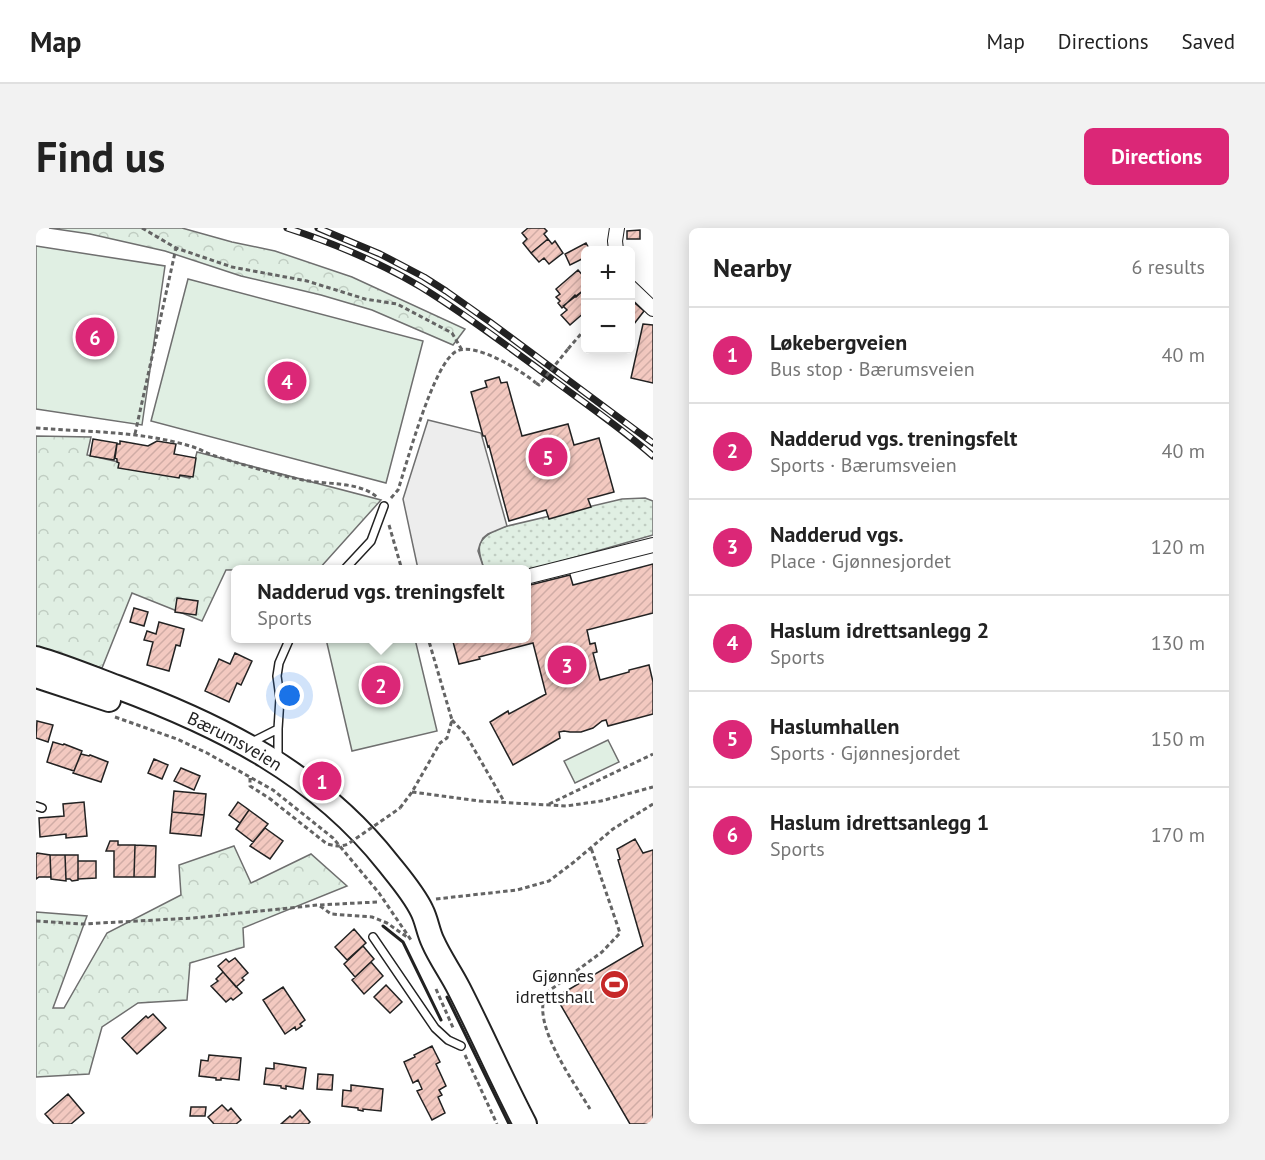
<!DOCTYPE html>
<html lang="en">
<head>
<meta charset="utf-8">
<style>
  :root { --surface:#fff; --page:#f2f2f2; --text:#222; --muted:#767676; --line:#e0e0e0; --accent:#db2777 }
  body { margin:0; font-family:"PT Sans",sans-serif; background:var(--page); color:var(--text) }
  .controls { position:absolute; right:18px; top:18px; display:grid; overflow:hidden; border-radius:9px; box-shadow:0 3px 15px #0003 }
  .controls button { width:54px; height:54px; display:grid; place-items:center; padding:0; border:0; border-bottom:2px solid var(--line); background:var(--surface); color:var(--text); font:30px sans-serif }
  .you { position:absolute; left:254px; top:468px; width:21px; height:21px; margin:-15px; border:4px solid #fff; border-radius:50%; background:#1a73e8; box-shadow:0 0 0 9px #1a73e833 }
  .badge { display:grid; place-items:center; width:39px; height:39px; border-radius:50%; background:var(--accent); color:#fff; font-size:20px; font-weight:700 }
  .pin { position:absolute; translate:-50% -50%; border:3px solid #fff; box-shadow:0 2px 6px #0006 }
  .popup { position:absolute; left:195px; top:337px; width:300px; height:78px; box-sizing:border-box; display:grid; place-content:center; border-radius:9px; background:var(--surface); filter:drop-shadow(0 2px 4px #0005); font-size:20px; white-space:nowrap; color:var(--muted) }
  .popup b { font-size:22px; color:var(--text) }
  .popup::after { content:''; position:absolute; left:50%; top:100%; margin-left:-12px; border:12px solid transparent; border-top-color:var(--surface) }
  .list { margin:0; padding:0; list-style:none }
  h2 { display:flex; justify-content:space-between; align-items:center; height:78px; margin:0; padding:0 24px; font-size:26px }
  h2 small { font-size:20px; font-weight:400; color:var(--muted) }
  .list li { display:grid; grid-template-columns:39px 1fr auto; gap:18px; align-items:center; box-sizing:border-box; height:96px; padding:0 24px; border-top:2px solid var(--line) }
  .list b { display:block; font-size:22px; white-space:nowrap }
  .list p { margin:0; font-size:20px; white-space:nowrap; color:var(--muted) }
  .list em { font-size:20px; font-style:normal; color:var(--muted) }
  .map { position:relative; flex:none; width:617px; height:896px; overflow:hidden; border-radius:9px }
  header { display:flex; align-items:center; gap:36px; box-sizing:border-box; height:84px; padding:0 30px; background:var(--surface); border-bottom:2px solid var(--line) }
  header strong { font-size:28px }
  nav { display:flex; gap:33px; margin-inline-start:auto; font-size:21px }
  .intro { display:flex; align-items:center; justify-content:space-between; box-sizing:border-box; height:144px; padding:0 36px }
  h1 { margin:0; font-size:42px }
  .button { padding:15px 27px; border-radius:9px; background:var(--accent); color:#fff; font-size:21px; font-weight:700 }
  main { display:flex; gap:36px; padding:0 36px }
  aside { flex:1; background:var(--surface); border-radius:9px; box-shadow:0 3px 15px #0003 }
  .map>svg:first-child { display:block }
  .green { fill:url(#green-dots); stroke:#6f6f6f; stroke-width:1.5 }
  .forest { fill:url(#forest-crowns); stroke:#6f6f6f; stroke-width:1.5 }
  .pitch { fill:#e0efe3; stroke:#6f6f6f; stroke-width:1.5 }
  .parking { fill:#ededed; stroke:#6f6f6f; stroke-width:1.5 }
  .building { fill:url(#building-hatch); stroke:#222; stroke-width:1.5 }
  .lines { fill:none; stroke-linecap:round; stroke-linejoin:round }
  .service-casing { stroke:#222; stroke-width:10 }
  .minor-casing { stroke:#222; stroke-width:16 }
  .primary-casing { stroke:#222; stroke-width:26 }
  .path { stroke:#646464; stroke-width:3; stroke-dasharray:4.5 3; stroke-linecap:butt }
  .service { stroke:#fff; stroke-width:7 }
  .minor { stroke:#fff; stroke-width:14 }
  .primary { stroke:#fff; stroke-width:22 }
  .rail-casing { stroke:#222; stroke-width:7 }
  .rail { stroke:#fff; stroke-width:4.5; stroke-dasharray:14; stroke-linecap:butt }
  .path-bridge { stroke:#646464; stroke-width:3; stroke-dasharray:4.5 3; stroke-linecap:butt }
  .wall { stroke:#222; stroke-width:3 }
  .labels { text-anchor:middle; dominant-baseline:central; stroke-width:4.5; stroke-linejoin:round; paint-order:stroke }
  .street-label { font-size:18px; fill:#222; stroke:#fff }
  .poi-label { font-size:18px; fill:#222; stroke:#fff; text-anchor:end }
</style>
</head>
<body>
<header>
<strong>Map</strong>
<nav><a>Map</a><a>Directions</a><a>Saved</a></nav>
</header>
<div class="intro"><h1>Find us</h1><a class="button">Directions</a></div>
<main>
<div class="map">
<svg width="617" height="896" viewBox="0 0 617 896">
  <defs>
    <pattern id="green-dots" width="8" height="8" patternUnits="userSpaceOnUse" patternTransform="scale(1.5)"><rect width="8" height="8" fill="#e0efe3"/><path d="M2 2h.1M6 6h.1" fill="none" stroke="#c0cdc2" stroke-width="1.8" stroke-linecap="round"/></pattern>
    <pattern id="forest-crowns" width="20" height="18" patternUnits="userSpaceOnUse" patternTransform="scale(1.5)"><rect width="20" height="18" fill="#e0efe3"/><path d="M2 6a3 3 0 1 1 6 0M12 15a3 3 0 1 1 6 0" fill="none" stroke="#c0cdc2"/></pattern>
    <pattern id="building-hatch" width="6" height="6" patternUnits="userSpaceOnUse" patternTransform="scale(1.5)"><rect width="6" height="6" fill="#f3c9c0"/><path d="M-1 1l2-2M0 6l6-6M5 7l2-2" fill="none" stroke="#d0aca5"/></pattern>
  </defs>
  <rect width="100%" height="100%" fill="#fff"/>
  <path class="green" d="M609,270L617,273V307L491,343L490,342L448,341C441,318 439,312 463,300L586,271Z"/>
  <path class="forest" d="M13,0H146L196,14L239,23L316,49L429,101L417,117L336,82L285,67L205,48L129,23L54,6Z
    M0,208L55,209L51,227L154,250L161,224L345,272L283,341L190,342L166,393L96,365L66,440L0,421Z
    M198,618L215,655L275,626L311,658L207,700L208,719L154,735L151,772L102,775L66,799L53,846L0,849V684L51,688L17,780H28L71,705L145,667L143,637Z"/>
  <path class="pitch" d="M0,18L129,38L106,197L0,181Z
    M152,51L387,113L350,255L115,193Z
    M290,411H379L401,503L316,523Z
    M572,512L583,534L539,555L528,533Z"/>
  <path class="parking" d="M392,192L445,205L471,298L452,306L447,310L444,316L442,323L448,341H382L367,271Z"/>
  <path class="building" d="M492,0H508L511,3L508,6L512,11L495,25L487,15L491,11L486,5Z
    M604,2V11H591V3Z
    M512,11L516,16L519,13L527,25L513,36L508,30L503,34L495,25Z
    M550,15L554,22H550V29L534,37L529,26Z
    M542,42L550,51V60L540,69L539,67L526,80L522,75L524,73L520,69L524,66L520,61Z
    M548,62L550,63V83L534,97L525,87L531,82L527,78Z
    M594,71L608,83L598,96L594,93Z
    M607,96L617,97V155L595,150Z
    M463,149L465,155L471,154L486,208L532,196L538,217L563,210L578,264L552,271L555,279L513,291L510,282L473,293L453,218L452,219L449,208H447L435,164L451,159L449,153Z
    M57,211L81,215L78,232L54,228Z
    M84,213L112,218L121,213L140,216L138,226L160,230L157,249L144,247L143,250L82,240L83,235L81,234V231L79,230L81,216H84Z
    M617,336V385L551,402L554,416L559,415L561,424L557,425L564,452L593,444V442L613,437L617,454V486L572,498L570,492L566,493L557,500L545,504H534L528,503L523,504L524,510L477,537L454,494L472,483L473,486L510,466L497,415L443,429L444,431L423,436L416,410H490V358L534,347L537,357Z
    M141,370L162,373L160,387L139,384Z
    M98,380L112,384L108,398L94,394Z
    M123,394L148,401L144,418L140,417L133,443L111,437L117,414L108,412L111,403L120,406Z
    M199,425L216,433L205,457L201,455L193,474L169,463L183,431L194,436Z
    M1,493L17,497L12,514L0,510Z
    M17,514L27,517L28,516L46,523L38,543L11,534Z
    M45,526L53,528L54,527L72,534L65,554L37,545Z
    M118,531L132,537L126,551L112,545Z
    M145,540L164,548L158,562L138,553Z
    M138,563L170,566L168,587L136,584Z
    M48,574L51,608L30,610V606L4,609L3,590L28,588L27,576Z
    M202,574L213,582L204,595L193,587Z
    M213,582L232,596L217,614L200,601Z
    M136,584L168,587L165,608L134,605Z
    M229,600L247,613L234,631L214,618Z
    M599,611L607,625L617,622V896H594L520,769L607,718L582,632L584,631L581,621Z
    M74,613H82V617H99L98,649H78V623H70Z
    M99,617L120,618L119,649H98Z
    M1,625L14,627L15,649H3L0,651V627Z
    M14,627H29L30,653L15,651Z
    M29,627H42V652L36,653L34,651H30Z
    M42,633H60V650L42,651Z
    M318,701L330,715L311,732L299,719Z
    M327,718L338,731L319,749L308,736Z
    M199,730L212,745L206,750L208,752L200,759L182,738L190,731L193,734Z
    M335,734L347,748L328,766L316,752Z
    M187,744L206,765L197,772L195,770L190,774L175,758L182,753L180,751Z
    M350,757L366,774L354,785L338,769Z
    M247,759L269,792L264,796L266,798L260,802L259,799L249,806L227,772Z
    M117,786L130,800L101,826L86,810L110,788L112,790Z
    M396,818L404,834L400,836L410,858L403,862L406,867L402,869L409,885L396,892L381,863L386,861L382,852L377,855L368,834L379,829L378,827Z
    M173,827L205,830L203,852L185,850V852H180V850L163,848L165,832L172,833Z
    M238,835L270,840L267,861L250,858V861L245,860V858L228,856L230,840L238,841Z
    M282,846L297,847L296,862L281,861Z
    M315,857L347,861L345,883L327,881V883L322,882V880L306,878L307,862L315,863Z
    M32,866L48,885L35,896H18L9,886Z
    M186,877L192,883L195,880L205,892L200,896H178L172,889Z
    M155,879H170L169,888H154Z
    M264,882L274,894L272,896H245L254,888L256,890Z"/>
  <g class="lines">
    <defs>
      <path id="service" d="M308,342L335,313L348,278
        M242,501L244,470L241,448L243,435L254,410
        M214,515L242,501V530
        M0,578L6,580
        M337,709L399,800L412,812L425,818"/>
      <path id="minor" d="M580,22L579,13L581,0
        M594,59L617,81
        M490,349L617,317"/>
      <g id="primary">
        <path id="s1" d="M0,430C28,438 54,449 81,459C186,498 282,546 352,635C364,650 378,666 386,683C391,693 392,704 397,714C404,730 415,745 423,761C446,806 466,852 489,896"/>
        <path d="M0,448L73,472"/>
      </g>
    </defs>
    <use href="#service" class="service-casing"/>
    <use href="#minor" class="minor-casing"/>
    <use href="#primary" class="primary-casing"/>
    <path class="path" d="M106,0L140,20L196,39L271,53L329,71L361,76L416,105L426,122
      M532,121L550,100
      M0,200C51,204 104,203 154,218C162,220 170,225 179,228C208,237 237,246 267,252C291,257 322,253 341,269
      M99,206L140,20
      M355,270L362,262C371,235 398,133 421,123C440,114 486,143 500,155
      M353,297L366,342
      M79,489L141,511L171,525L237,562L297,610L343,665L375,712
      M416,492L430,507L469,575
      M214,550V558L233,570
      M376,564L443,573L530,578L565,573L617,559
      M513,576L617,526
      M364,580L376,564L404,515L411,510L416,492L392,410
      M400,671L481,662L513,653L538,634L577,601L617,576
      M284,678L295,686L336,689L351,695L371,709
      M0,693L46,696L157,690L282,677L341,674
      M400,761L418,802
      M429,827L461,896
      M554,881C539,856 499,801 508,771C509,768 511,765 513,763L566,724L584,705L555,620"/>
    <use href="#service" class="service"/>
    <use href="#minor" class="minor"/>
    <use href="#primary" class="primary"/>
    <defs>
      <path id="rail" d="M251,0C297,15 343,34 385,59C429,86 470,117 512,148C547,174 584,199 617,228
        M282,0L344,26L388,49L410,63L454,94L617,215"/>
    </defs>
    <use href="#rail" class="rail-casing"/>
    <use href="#rail" class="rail"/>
    <path class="path-bridge" d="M500,155L503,157L532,121
      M233,570L291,616C299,618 305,619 312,616L364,580"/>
    <path class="wall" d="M347,698L367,714L405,792
      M411,769L473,896"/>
  </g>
  <defs>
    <symbol id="stadium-disc" viewBox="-11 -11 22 22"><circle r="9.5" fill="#c62828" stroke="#fff"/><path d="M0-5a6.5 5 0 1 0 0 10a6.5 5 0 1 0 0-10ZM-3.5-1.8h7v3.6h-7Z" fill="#fff"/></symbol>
  </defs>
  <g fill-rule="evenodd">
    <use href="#stadium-disc" x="562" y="740" width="33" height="33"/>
  </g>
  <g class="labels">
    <g class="street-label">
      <text stroke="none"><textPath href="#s1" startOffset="216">Bærumsveien</textPath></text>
    </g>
    <g class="poi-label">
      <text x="558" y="747">Gjønnes<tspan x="558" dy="21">idrettshall</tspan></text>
    </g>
  </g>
</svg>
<div class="controls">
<button>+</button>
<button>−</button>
</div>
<div class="you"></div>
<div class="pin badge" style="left:286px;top:553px">1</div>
<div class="pin badge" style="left:345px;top:457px">2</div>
<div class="popup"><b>Nadderud vgs. treningsfelt</b>Sports</div>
<div class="pin badge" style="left:531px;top:437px">3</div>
<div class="pin badge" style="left:251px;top:153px">4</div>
<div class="pin badge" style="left:512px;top:229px">5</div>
<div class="pin badge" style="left:59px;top:109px">6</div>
</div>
<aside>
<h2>Nearby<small>6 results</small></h2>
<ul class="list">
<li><span class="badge">1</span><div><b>Løkebergveien</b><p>Bus stop · Bærumsveien</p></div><em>40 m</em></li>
<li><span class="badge">2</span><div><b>Nadderud vgs. treningsfelt</b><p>Sports · Bærumsveien</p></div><em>40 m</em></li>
<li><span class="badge">3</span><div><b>Nadderud vgs.</b><p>Place · Gjønnesjordet</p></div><em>120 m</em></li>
<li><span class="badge">4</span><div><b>Haslum idrettsanlegg 2</b><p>Sports</p></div><em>130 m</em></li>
<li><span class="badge">5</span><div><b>Haslumhallen</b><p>Sports · Gjønnesjordet</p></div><em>150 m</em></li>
<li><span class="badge">6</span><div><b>Haslum idrettsanlegg 1</b><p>Sports</p></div><em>170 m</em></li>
</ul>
</aside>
</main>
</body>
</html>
